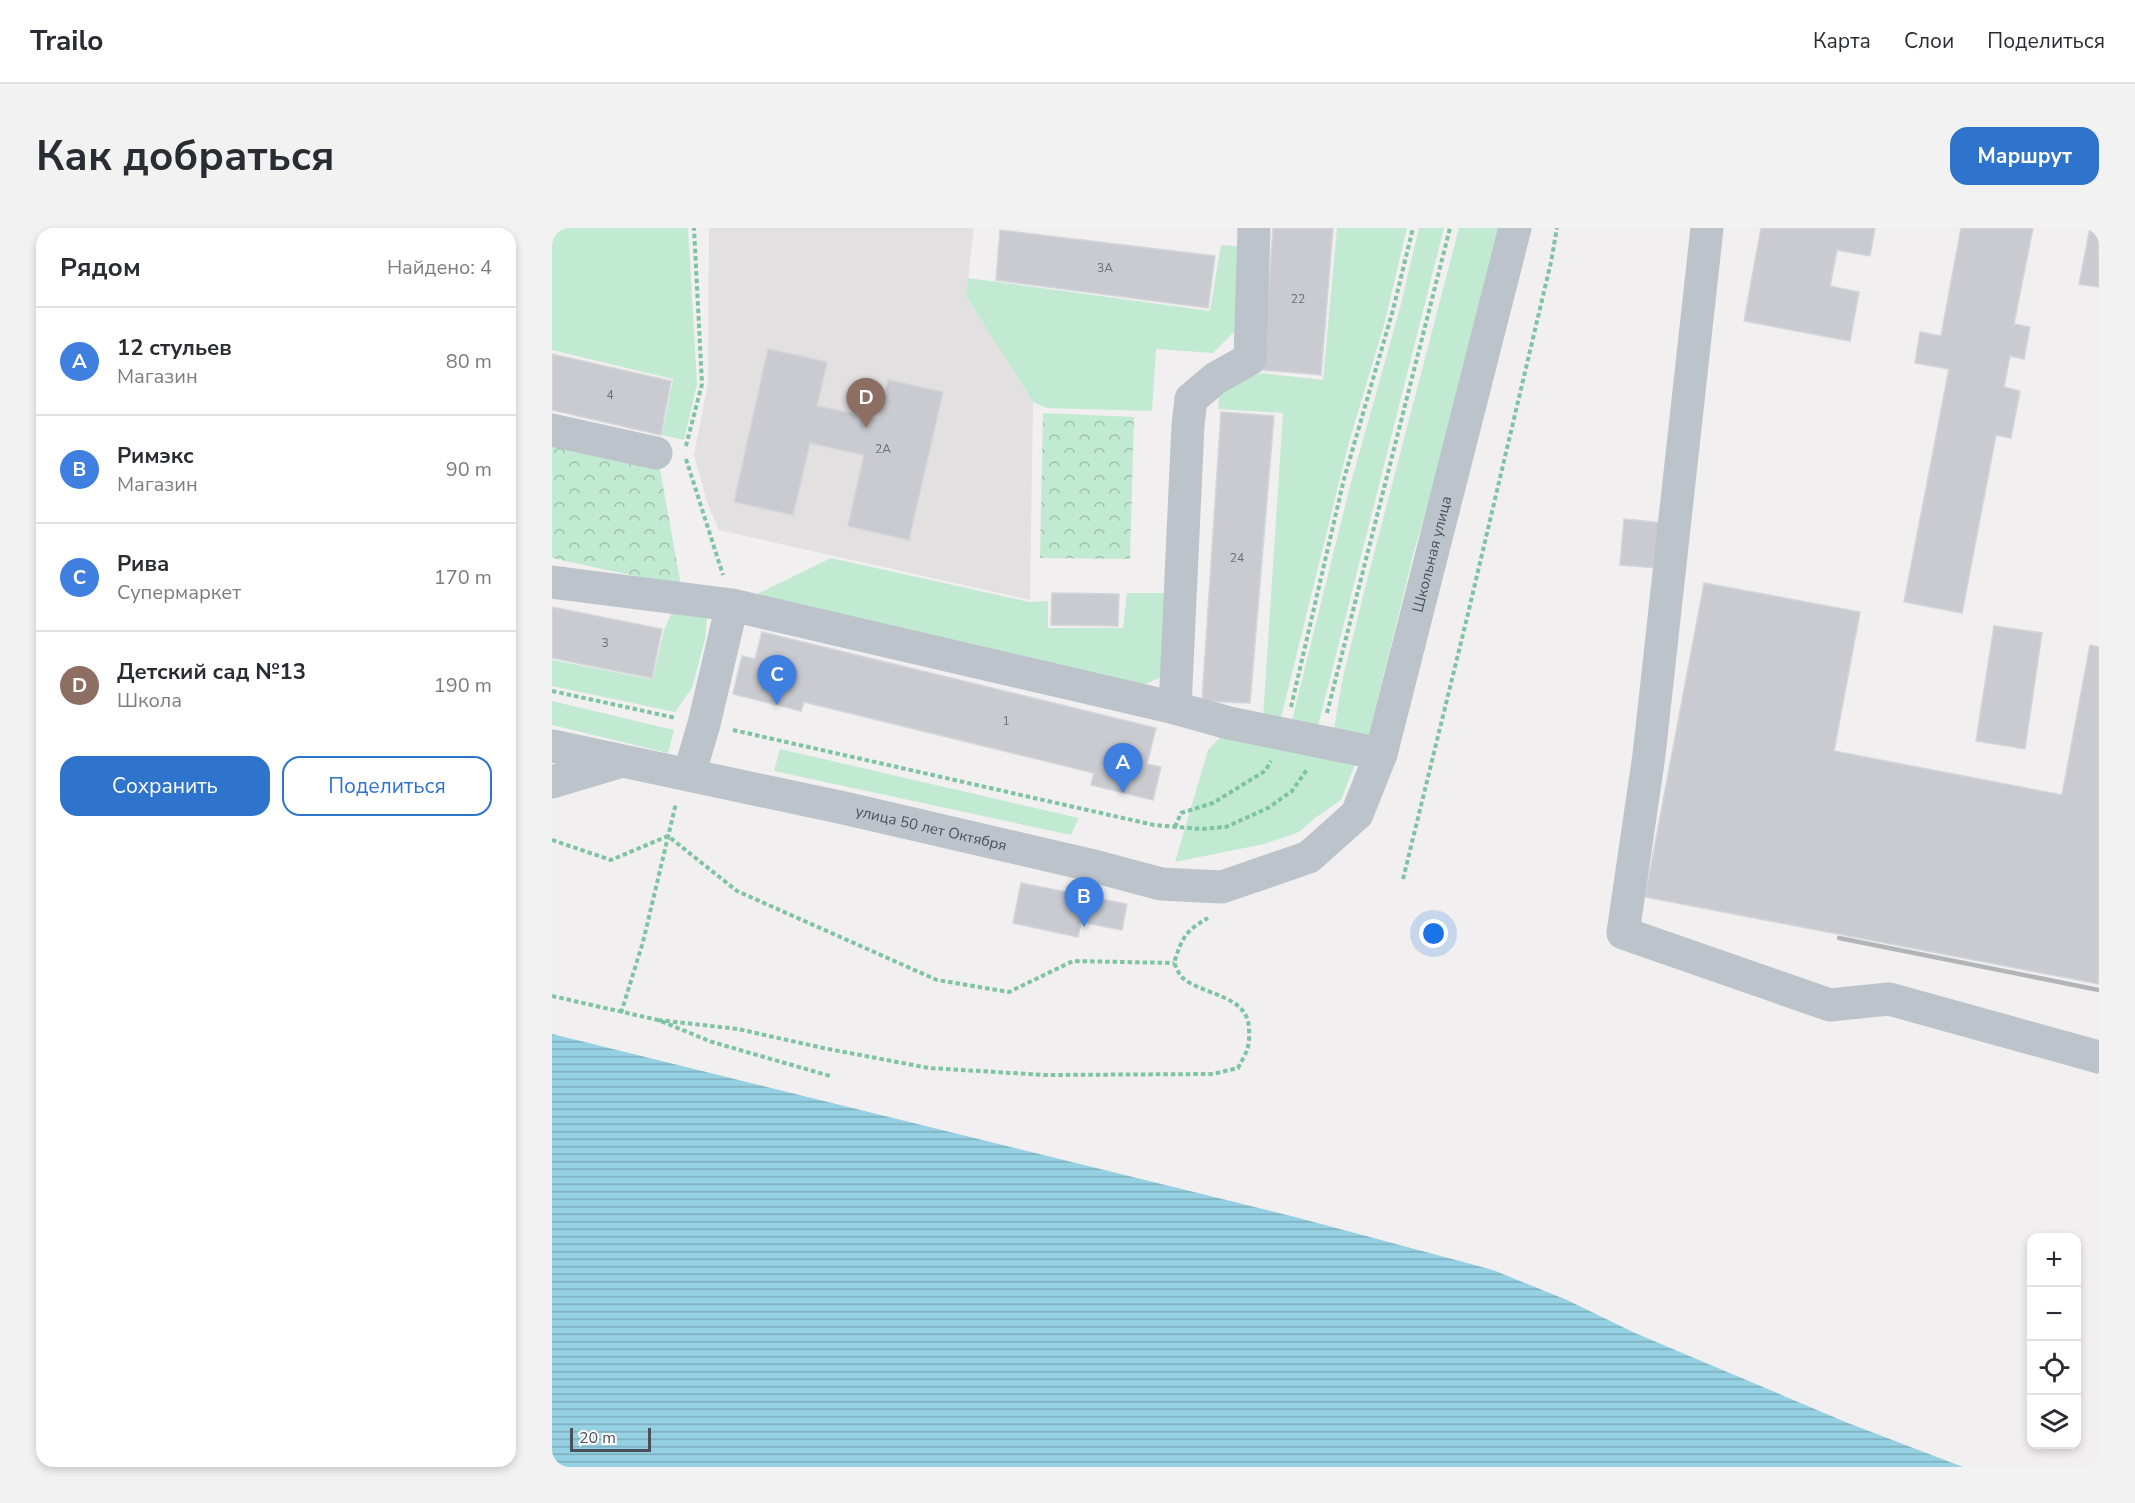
<!DOCTYPE html>
<html lang="ru">
<head>
<meta charset="utf-8">
<style>
  :root { --surface:#fff; --page:#f2f2f3; --text:#2b2b33; --muted:#7c7c81; --line:#e1e1e2; --accent:#2e73cc }
  body { margin:0; font-family:"Nunito Sans",sans-serif; background:var(--page); color:var(--text) }
  .controls { position:absolute; right:18px; bottom:18px; display:grid; overflow:hidden; border-radius:12px; box-shadow:0 3px 9px #0003 }
  .controls button { width:54px; height:54px; display:grid; place-items:center; padding:0; border:0; border-bottom:2px solid var(--line); background:var(--surface); color:var(--text); font:30px sans-serif }
  .scale { position:absolute; left:18px; bottom:15px; width:81px; box-sizing:border-box; padding-left:6px; border:3px solid #49525a; border-top:0; font-size:16px; line-height:21px; white-space:nowrap; color:#49525a; -webkit-text-stroke:4px #fff; paint-order:stroke }
  .you { position:absolute; left:882px; top:706px; width:21px; height:21px; margin:-15px; border:4px solid #fff; border-radius:50%; background:#1a73e8; box-shadow:0 0 0 9px #1a73e833 }
  .badge { display:grid; place-items:center; width:39px; height:39px; border-radius:50%; background:var(--accent); color:#fff; font-size:20px; font-weight:700 }
  .pin { position:absolute; translate:-50% -50px; filter:drop-shadow(0 2px 3px #0008) }
  .pin::after { content:''; position:absolute; top:32px; width:21px; height:18px; background:inherit; clip-path:polygon(0 0,100% 0,50% 100%) }
  .list { margin:0; padding:0; list-style:none }
  h2 { display:flex; justify-content:space-between; align-items:center; height:78px; margin:0; padding:0 24px; font-size:26px }
  h2 small { font-size:20px; font-weight:400; color:var(--muted) }
  .list li { display:grid; grid-template-columns:39px 1fr auto; gap:18px; align-items:center; box-sizing:border-box; height:108px; padding:0 24px; border-top:2px solid var(--line) }
  .list b { display:block; font-size:22px; white-space:nowrap }
  .list p { margin:0; font-size:20px; white-space:nowrap; color:var(--muted) }
  .list em { font-size:20px; font-style:normal; color:var(--muted) }
  .actions { display:flex; gap:12px; padding:18px 24px }
  .actions a { flex:1; padding:14px 0; border:2px solid var(--accent); border-radius:18px; text-align:center; font-size:21px; color:var(--accent) }
  .actions .main { background:var(--accent); color:#fff }
  .icon { flex:none; width:33px; height:33px; fill:none; stroke:currentColor; stroke-width:2; stroke-linecap:round; stroke-linejoin:round }
  .map { position:relative; flex:none; width:1547px; height:1239px; overflow:hidden; border-radius:18px }
  header { display:flex; align-items:center; gap:36px; box-sizing:border-box; height:84px; padding:0 30px; background:var(--surface); border-bottom:2px solid var(--line) }
  header strong { font-size:28px }
  nav { display:flex; gap:33px; margin-inline-start:auto; font-size:21px }
  .intro { display:flex; align-items:center; justify-content:space-between; box-sizing:border-box; height:144px; padding:0 36px }
  h1 { margin:0; font-size:42px }
  .button { padding:15px 27px; border-radius:18px; background:var(--accent); color:#fff; font-size:21px; font-weight:700 }
  main { display:flex; gap:36px; padding:0 36px }
  aside { flex:1; background:var(--surface); border-radius:18px; box-shadow:0 3px 9px #0003 }
  .map>svg:first-child { display:block }
  .education { fill:#e2e0e0 }
  .green { fill:#c2ead2 }
  .forest { fill:url(#forest-crowns) }
  .water { fill:url(#water-rules) }
  .building { fill:#c9cbd1; stroke:#d4d5da; stroke-width:1.5 }
  .lines { fill:none; stroke-linecap:round; stroke-linejoin:round }
  .path { stroke:#7ec4a2; stroke-width:4; stroke-dasharray:4.5 3; stroke-linecap:butt }
  .minor { stroke:#bcc3ca; stroke-width:33 }
  .rail { stroke:#b2b4b8; stroke-width:4.5 }
  .labels { text-anchor:middle; dominant-baseline:central; stroke-width:4.5; stroke-linejoin:round; paint-order:stroke }
  .number-label { font-size:12px; fill:#697078 }
  .street-label { font-size:15px; fill:#49525a; stroke:#fff }
</style>
</head>
<body>
<header>
<strong>Trailo</strong>
<nav><a>Карта</a><a>Слои</a><a>Поделиться</a></nav>
</header>
<div class="intro"><h1>Как добраться</h1><a class="button">Маршрут</a></div>
<main>
<aside>
<h2>Рядом<small>Найдено: 4</small></h2>
<ul class="list">
<li><span class="badge" style="background:#3f7fe0">A</span><div><b>12 стульев</b><p>Магазин</p></div><em>80 m</em></li>
<li><span class="badge" style="background:#3f7fe0">B</span><div><b>Римэкс</b><p>Магазин</p></div><em>90 m</em></li>
<li><span class="badge" style="background:#3f7fe0">C</span><div><b>Рива</b><p>Супермаркет</p></div><em>170 m</em></li>
<li><span class="badge" style="background:#8d6e63">D</span><div><b>Детский сад №13</b><p>Школа</p></div><em>190 m</em></li>
</ul>
<div class="actions"><a class="main">Сохранить</a><a>Поделиться</a></div>
</aside>
<div class="map">
<svg width="1547" height="1239" viewBox="0 0 1547 1239">
  <defs>
    <pattern id="forest-crowns" width="20" height="18" patternUnits="userSpaceOnUse" patternTransform="scale(1.5)"><rect width="20" height="18" fill="#c2ead2"/><path d="M2 6a3 3 0 1 1 6 0M12 15a3 3 0 1 1 6 0" fill="none" stroke="#a0c0ad"/></pattern>
    <pattern id="water-rules" width="6" height="5" patternUnits="userSpaceOnUse" patternTransform="scale(1.5)"><rect width="6" height="5" fill="#95d1e2"/><path d="M0 2.5h6" fill="none" stroke="#7cacba"/></pattern>
  </defs>
  <rect width="100%" height="100%" fill="#f1efef"/>
  <path class="education" d="M157,0H422L414,68L481,174L478,372L167,302L156,277L142,227L156,155Z"/>
  <path class="green" d="M0,0H136L145,156L132,212L110,207L121,151L0,122Z
    M785,0H855L832,97L797,214L728,494L711,490L731,185L666,181L668,161L710,145L771,152Z
    M867,0H892L765,502L739,496L797,262L849,76Z
    M907,0H948L916,136L861,327L817,508L782,500L791,449L813,360Z
    M669,17L696,19L687,99L661,125L604,121L600,183L494,180L481,174L414,68L416,50L658,83Z
    M279,330L477,374L496,373V400H571L575,365H621L617,445L588,459L195,371Z
    M121,382L155,389L153,411L140,460L123,484L0,458V432L99,451L101,450L112,402Z
    M0,473L122,502L116,525L0,497Z
    M676,501L806,529L789,572L763,590L747,604L712,616L623,634L656,522Z
    M228,521L527,590L519,607L222,543Z"/>
  <path class="forest" d="M491,185L582,189L578,331L488,330Z
    M0,217L108,241L129,358L0,330Z"/>
  <path class="water" d="M0,806L743,989L941,1042L1015,1072L1083,1105L1296,1195L1411,1239H0Z"/>
  <path class="building" d="M721,0H781L769,147L711,142Z
    M1209,0H1323L1318,28L1285,22L1278,58L1307,64L1298,113L1192,93Z
    M1409,0H1481L1462,96L1478,99L1472,131L1458,128L1452,159L1468,163L1459,210L1444,207L1410,385L1352,374L1397,141L1363,135L1368,104L1389,108Z
    M1538,0H1547V59L1527,56Z
    M448,2L663,28L656,80L444,52Z
    M216,121L275,134L265,178L327,191L336,152L391,164L357,312L296,298L312,227L258,215L241,287L182,274Z
    M0,126L119,153L109,207L0,182Z
    M669,184L722,188L698,475L650,473Z
    M1072,291L1122,296L1118,341L1068,337Z
    M1152,355L1308,384L1282,523L1510,567L1538,417L1547,419V756L1093,669Z
    M500,365L567,366L566,398L499,397Z
    M0,379L110,401L100,450L0,430Z
    M1442,398L1490,405L1473,521L1424,513Z
    M210,404L604,500L595,536L609,539L601,572L539,557L542,545L252,474L249,483L181,466L190,428L203,431Z
    M469,655L575,676L570,702L529,694L526,709L461,695Z"/>
  <g class="lines">
    <path class="path" d="M134,218L150,156L142,0
      M134,231L171,347
      M0,463L124,490
      M739,479L792,251L841,82L861,0
      M775,485L898,0
      M181,502L602,597L649,601L674,599L716,580L740,563L756,540
      M623,599L629,585L661,575L713,543L719,533
      M0,612L59,632L116,608L185,663L385,752L457,764L521,733L622,735
      M851,651L914,394L999,34L1005,0
      M0,768L106,792L160,814L278,848
      M69,785L91,714L124,575
      M106,792L186,801L271,820L377,840L493,847L661,846L686,840C695,823 698,820 697,801C696,767 654,768 632,751C627,748 625,740 622,735C630,710 633,703 656,690"/>
    <g class="minor">
      <path d="M1155,0L1097,527L1071,705L1278,777L1337,771L1547,829"/>
      <path d="M0,202L104,225"/>
      <path d="M0,354L180,377"/>
      <path d="M623,480L636,197L639,171L664,150L698,131L702,0"/>
      <path id="s1" d="M0,518L292,580L538,637L609,656L670,659L757,629L805,586L829,526L963,0"/>
      <path d="M137,547L152,496L180,377L623,480L677,495L829,526"/>
      <path d="M0,554L67,534"/>
    </g>
    <path class="rail" d="M1287,710L1547,762"/>
  </g>
  <g class="labels">
    <g class="number-label">
      <text x="553" y="40">3А</text>
      <text x="746" y="71">22</text>
      <text x="58" y="167">4</text>
      <text x="331" y="221">2А</text>
      <text x="685" y="330">24</text>
      <text x="53" y="415">3</text>
      <text x="454" y="493">1</text>
    </g>
    <g class="street-label">
      <text stroke="none"><textPath href="#s1" startOffset="1113">Школьная улица</textPath></text>
      <text stroke="none"><textPath href="#s1" startOffset="388">улица 50 лет Октября</textPath></text>
    </g>
  </g>
</svg>
<div class="controls">
<button>+</button>
<button>−</button>
<button><svg class="icon" aria-label="locate" viewBox="0 0 24 24"><circle cx="12" cy="12" r="6"/><path d="M12 2v4M12 18v4M2 12h4M18 12h4"/></svg></button>
<button><svg class="icon" aria-label="layers" viewBox="0 0 24 24"><path d="M12 4l9 5-9 5-9-5zM3 14l9 5 9-5"/></svg></button>
</div>
<div class="scale">20 m</div>
<div class="you"></div>
<div class="pin badge" style="left:571px;top:565px;background:#3f7fe0">A</div>
<div class="pin badge" style="left:532px;top:699px;background:#3f7fe0">B</div>
<div class="pin badge" style="left:225px;top:477px;background:#3f7fe0">C</div>
<div class="pin badge" style="left:314px;top:200px;background:#8d6e63">D</div>
</div>
</main>
</body>
</html>
